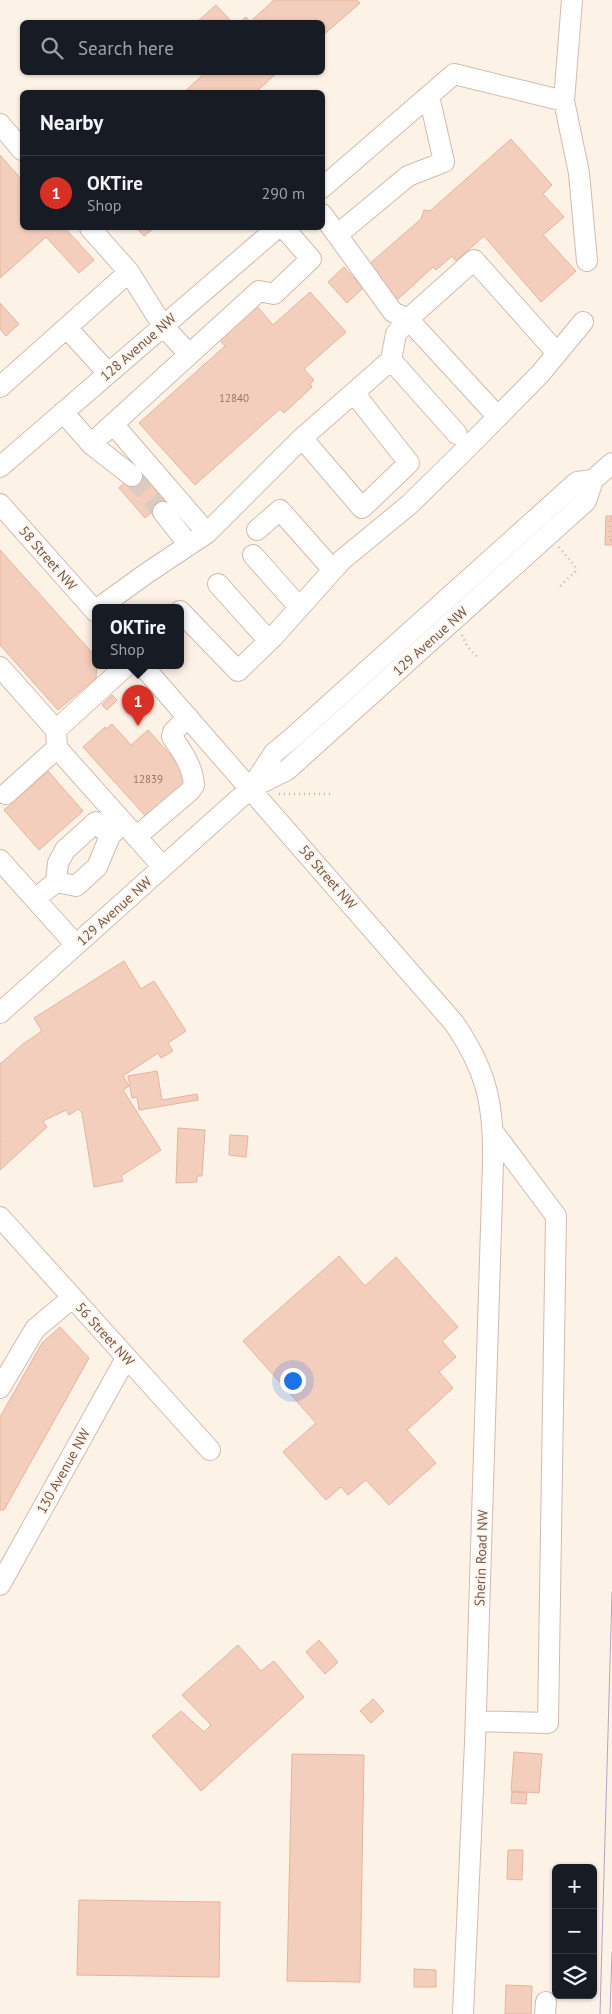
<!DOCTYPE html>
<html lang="en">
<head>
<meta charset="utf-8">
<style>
  :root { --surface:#171b24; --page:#242831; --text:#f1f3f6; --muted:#9ea1a6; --line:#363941; --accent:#d93025 }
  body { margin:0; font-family:"PT Sans",sans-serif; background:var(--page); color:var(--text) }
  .controls { position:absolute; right:15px; bottom:15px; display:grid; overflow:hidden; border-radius:8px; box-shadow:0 1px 4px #0004 }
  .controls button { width:45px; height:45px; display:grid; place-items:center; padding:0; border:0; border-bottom:1px solid var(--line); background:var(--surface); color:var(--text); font:25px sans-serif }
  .you { position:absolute; left:292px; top:1380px; width:18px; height:18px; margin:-12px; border:4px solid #fff; border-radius:50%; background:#1a73e8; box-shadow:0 0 0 8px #1a73e833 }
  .badge { display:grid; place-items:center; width:32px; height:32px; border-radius:50%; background:var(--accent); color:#fff; font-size:16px; font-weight:700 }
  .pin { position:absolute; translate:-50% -41px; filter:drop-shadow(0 1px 2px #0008) }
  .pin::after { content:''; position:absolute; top:26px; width:18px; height:15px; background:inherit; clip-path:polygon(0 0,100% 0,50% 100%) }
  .popup { position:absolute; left:92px; top:604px; width:92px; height:65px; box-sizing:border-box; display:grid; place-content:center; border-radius:8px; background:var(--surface); filter:drop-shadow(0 1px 4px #0005); font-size:16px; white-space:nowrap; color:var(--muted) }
  .popup b { font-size:19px; color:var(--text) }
  .popup::after { content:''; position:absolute; left:50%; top:100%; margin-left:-10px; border:10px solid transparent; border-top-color:var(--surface) }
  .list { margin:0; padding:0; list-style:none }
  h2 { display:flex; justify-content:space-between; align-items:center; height:65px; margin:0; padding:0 20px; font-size:21px }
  h2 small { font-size:16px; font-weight:400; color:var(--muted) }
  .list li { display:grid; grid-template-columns:32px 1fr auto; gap:15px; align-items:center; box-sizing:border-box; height:75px; padding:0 20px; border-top:1px solid var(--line) }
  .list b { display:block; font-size:19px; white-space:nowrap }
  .list p { margin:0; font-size:16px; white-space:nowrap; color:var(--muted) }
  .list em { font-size:16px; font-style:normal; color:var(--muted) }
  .icon { flex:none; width:28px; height:28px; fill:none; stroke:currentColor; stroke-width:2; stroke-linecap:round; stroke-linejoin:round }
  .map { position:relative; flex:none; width:612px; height:2014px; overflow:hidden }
  .search { position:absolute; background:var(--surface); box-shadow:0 1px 4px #0004; left:20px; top:20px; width:305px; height:55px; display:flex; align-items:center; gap:12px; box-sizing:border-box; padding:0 18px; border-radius:8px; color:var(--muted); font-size:19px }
  .panel { position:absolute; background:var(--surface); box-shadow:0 1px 4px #0004; left:20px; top:90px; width:305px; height:140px; border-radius:8px }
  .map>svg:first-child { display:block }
  .building { fill:#f4cebd; stroke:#e7b39c }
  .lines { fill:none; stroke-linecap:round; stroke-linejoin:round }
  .minor-tunnel { stroke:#dccbbf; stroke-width:20; stroke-dasharray:20 10; stroke-linecap:butt }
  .minor-casing { stroke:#d2bbae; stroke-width:22 }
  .path { stroke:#d9b19f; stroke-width:2.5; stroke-dasharray:1 4; stroke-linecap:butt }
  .minor { stroke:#fff; stroke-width:20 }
  .tram { stroke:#b4a3c8; stroke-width:1 }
  .labels { text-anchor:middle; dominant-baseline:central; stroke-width:4; stroke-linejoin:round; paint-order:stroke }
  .number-label { font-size:11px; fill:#977466 }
  .street-label { font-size:14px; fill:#785649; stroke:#fff7ed }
</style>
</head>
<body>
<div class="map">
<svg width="612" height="2014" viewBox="0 0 612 2014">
  <rect width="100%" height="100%" fill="#fdf2e6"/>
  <path class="building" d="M274,0H357L360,3L322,36V22H240L246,17L250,22Z
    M216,5L232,22H197Z
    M206,72H278L256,92H184Z
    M511,139L552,185L543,194L564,217L543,235L576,271L541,302L484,236L456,261L452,256L436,270L433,267L397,300L367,266L421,219L424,210L430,211Z
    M0,155L22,180V228H65L94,260L79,273L46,237L0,278Z
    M136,228H154L144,236Z
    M344,267L363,288L347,303L328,282Z
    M310,292L346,332L304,369L314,380L310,384L312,387L284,413L280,409L195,485L139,423L225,346L217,337L255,304L273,325Z
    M0,303L19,324L6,336L0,329Z
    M139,470L170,507L156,519L151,513L145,518L119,488Z
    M606,516H612V545H605Z
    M0,550L96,657V665H97L96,678L58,710L0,645Z
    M112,695L117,700L107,710L102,705Z
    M112,724L131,745L148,730L184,770L183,789L149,820L83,747L105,727L106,729Z
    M48,771L83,811L39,850L4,810Z
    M124,961L141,989L154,981L186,1031L168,1043L173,1051L161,1058L158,1053L123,1076L129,1086L123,1090L161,1150L121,1176L123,1181L94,1187L82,1113L78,1109L69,1115L66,1110L47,1119L43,1122L47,1127L0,1170V1145L2,1144L0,1142V1064L23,1044L42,1031L34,1018Z
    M157,1071L162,1100L197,1094L198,1100L139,1110L137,1097L132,1098L128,1076Z
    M178,1128L205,1130L202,1176H197V1182L176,1183Z
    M230,1135L248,1136L246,1157L229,1155Z
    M339,1256L365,1286L396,1257L458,1327L442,1341L456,1357L439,1372L453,1388L407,1430L436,1463L389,1505L366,1480L348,1495L341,1487L326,1500L283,1452L316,1423L243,1341Z
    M60,1327L89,1358L4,1510H0V1417L42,1343Z
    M319,1640L338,1662L325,1674L306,1652Z
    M238,1645L261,1671L274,1661L304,1697L201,1791L152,1736L181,1711L204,1732L211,1725L182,1695Z
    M373,1699L384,1711L371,1723L360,1711Z
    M514,1752L542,1754L539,1793L511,1791Z
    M292,1754L364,1755L360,1982L287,1981Z
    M512,1792L527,1793L526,1804L511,1803Z
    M508,1850H523L522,1880L507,1879Z
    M79,1900L220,1902L219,1977L77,1975Z
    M414,1969L436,1970V1987H414Z
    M506,1985L532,1986L531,2014H505Z"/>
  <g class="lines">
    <path class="minor-tunnel" d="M132,476L163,512"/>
    <defs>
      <path id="minor" d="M564,101L572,0
        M0,124L22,150
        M322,188L454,74L564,101L579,173L587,261
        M322,214L393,312L408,319L498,417
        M337,235L408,176L444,162L429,96
        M129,272L163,326L189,354
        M67,328L108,373
        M391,360L396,334L408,319L474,260L557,353
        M0,387L129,272L90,228
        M63,412L91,444L259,291L274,294L311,259L284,228
        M113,424L207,533
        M302,438L362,508L409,463L354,393
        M91,444L132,476
        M0,467L277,228
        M0,504L96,612
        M163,512L189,545
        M257,530L280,510L333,570
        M253,555L299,607
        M218,584L269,641
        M100,607L147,573L207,533L302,438L391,360L457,434
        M180,611L238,671L274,636L342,560L410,504L468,447L540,374L583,322
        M142,665L454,1023C487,1071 494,1105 493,1163L475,1743L463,2014
        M0,667L56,730L57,748L163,867
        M56,730L127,665
        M253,787L287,770L586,501L593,480L612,463
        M6,794L57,748
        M136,837L190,791L194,785C193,767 182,751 172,737L173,732L188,717
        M0,860L76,945
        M56,882L58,863L65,850L96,822L110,836
        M35,899L56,882L76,886L97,867L110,836L123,822
        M0,1013L251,788L274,753L291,739L577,482L593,480
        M0,1217L210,1450
        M0,1388L35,1329L72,1298
        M0,1585L126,1358
        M476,1721L548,1723L556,1216L494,1133
        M545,2014L546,2002"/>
    </defs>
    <use href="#minor" class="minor-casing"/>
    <path class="path" d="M612,519H609V540H612
      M559,547L575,566V572L559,587
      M462,635L467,646L478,658
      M279,794H330"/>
    <use href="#minor" class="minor"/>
    <path class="tram" d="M600,2014L612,1592
      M610,2014L612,1952"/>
  </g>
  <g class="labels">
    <g class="number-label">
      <text x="234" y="398">12840</text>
      <text x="148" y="779">12839</text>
    </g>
    <g class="street-label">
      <text transform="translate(138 347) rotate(-41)">128 Avenue NW</text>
      <text transform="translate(48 558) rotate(49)">58 Street NW</text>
      <text transform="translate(430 641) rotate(-42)">129 Avenue NW</text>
      <text transform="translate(328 877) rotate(49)">58 Street NW</text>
      <text transform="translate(114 911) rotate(-42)">129 Avenue NW</text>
      <text transform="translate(105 1334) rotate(48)">56 Street NW</text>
      <text transform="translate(63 1471) rotate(-61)">130 Avenue NW</text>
      <text transform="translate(481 1558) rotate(-88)">Sherin Road NW</text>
    </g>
  </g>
</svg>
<div class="controls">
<button>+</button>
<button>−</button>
<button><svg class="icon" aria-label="layers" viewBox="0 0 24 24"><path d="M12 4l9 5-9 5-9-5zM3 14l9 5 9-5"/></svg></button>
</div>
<div class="you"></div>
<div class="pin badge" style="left:138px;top:726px">1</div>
<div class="popup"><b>OKTire</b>Shop</div>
<div class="search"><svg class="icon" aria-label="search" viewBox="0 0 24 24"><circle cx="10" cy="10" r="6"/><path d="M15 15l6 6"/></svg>Search here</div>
<section class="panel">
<h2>Nearby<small></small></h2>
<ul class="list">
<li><span class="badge">1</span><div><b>OKTire</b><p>Shop</p></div><em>290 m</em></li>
</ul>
</section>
</div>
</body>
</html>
